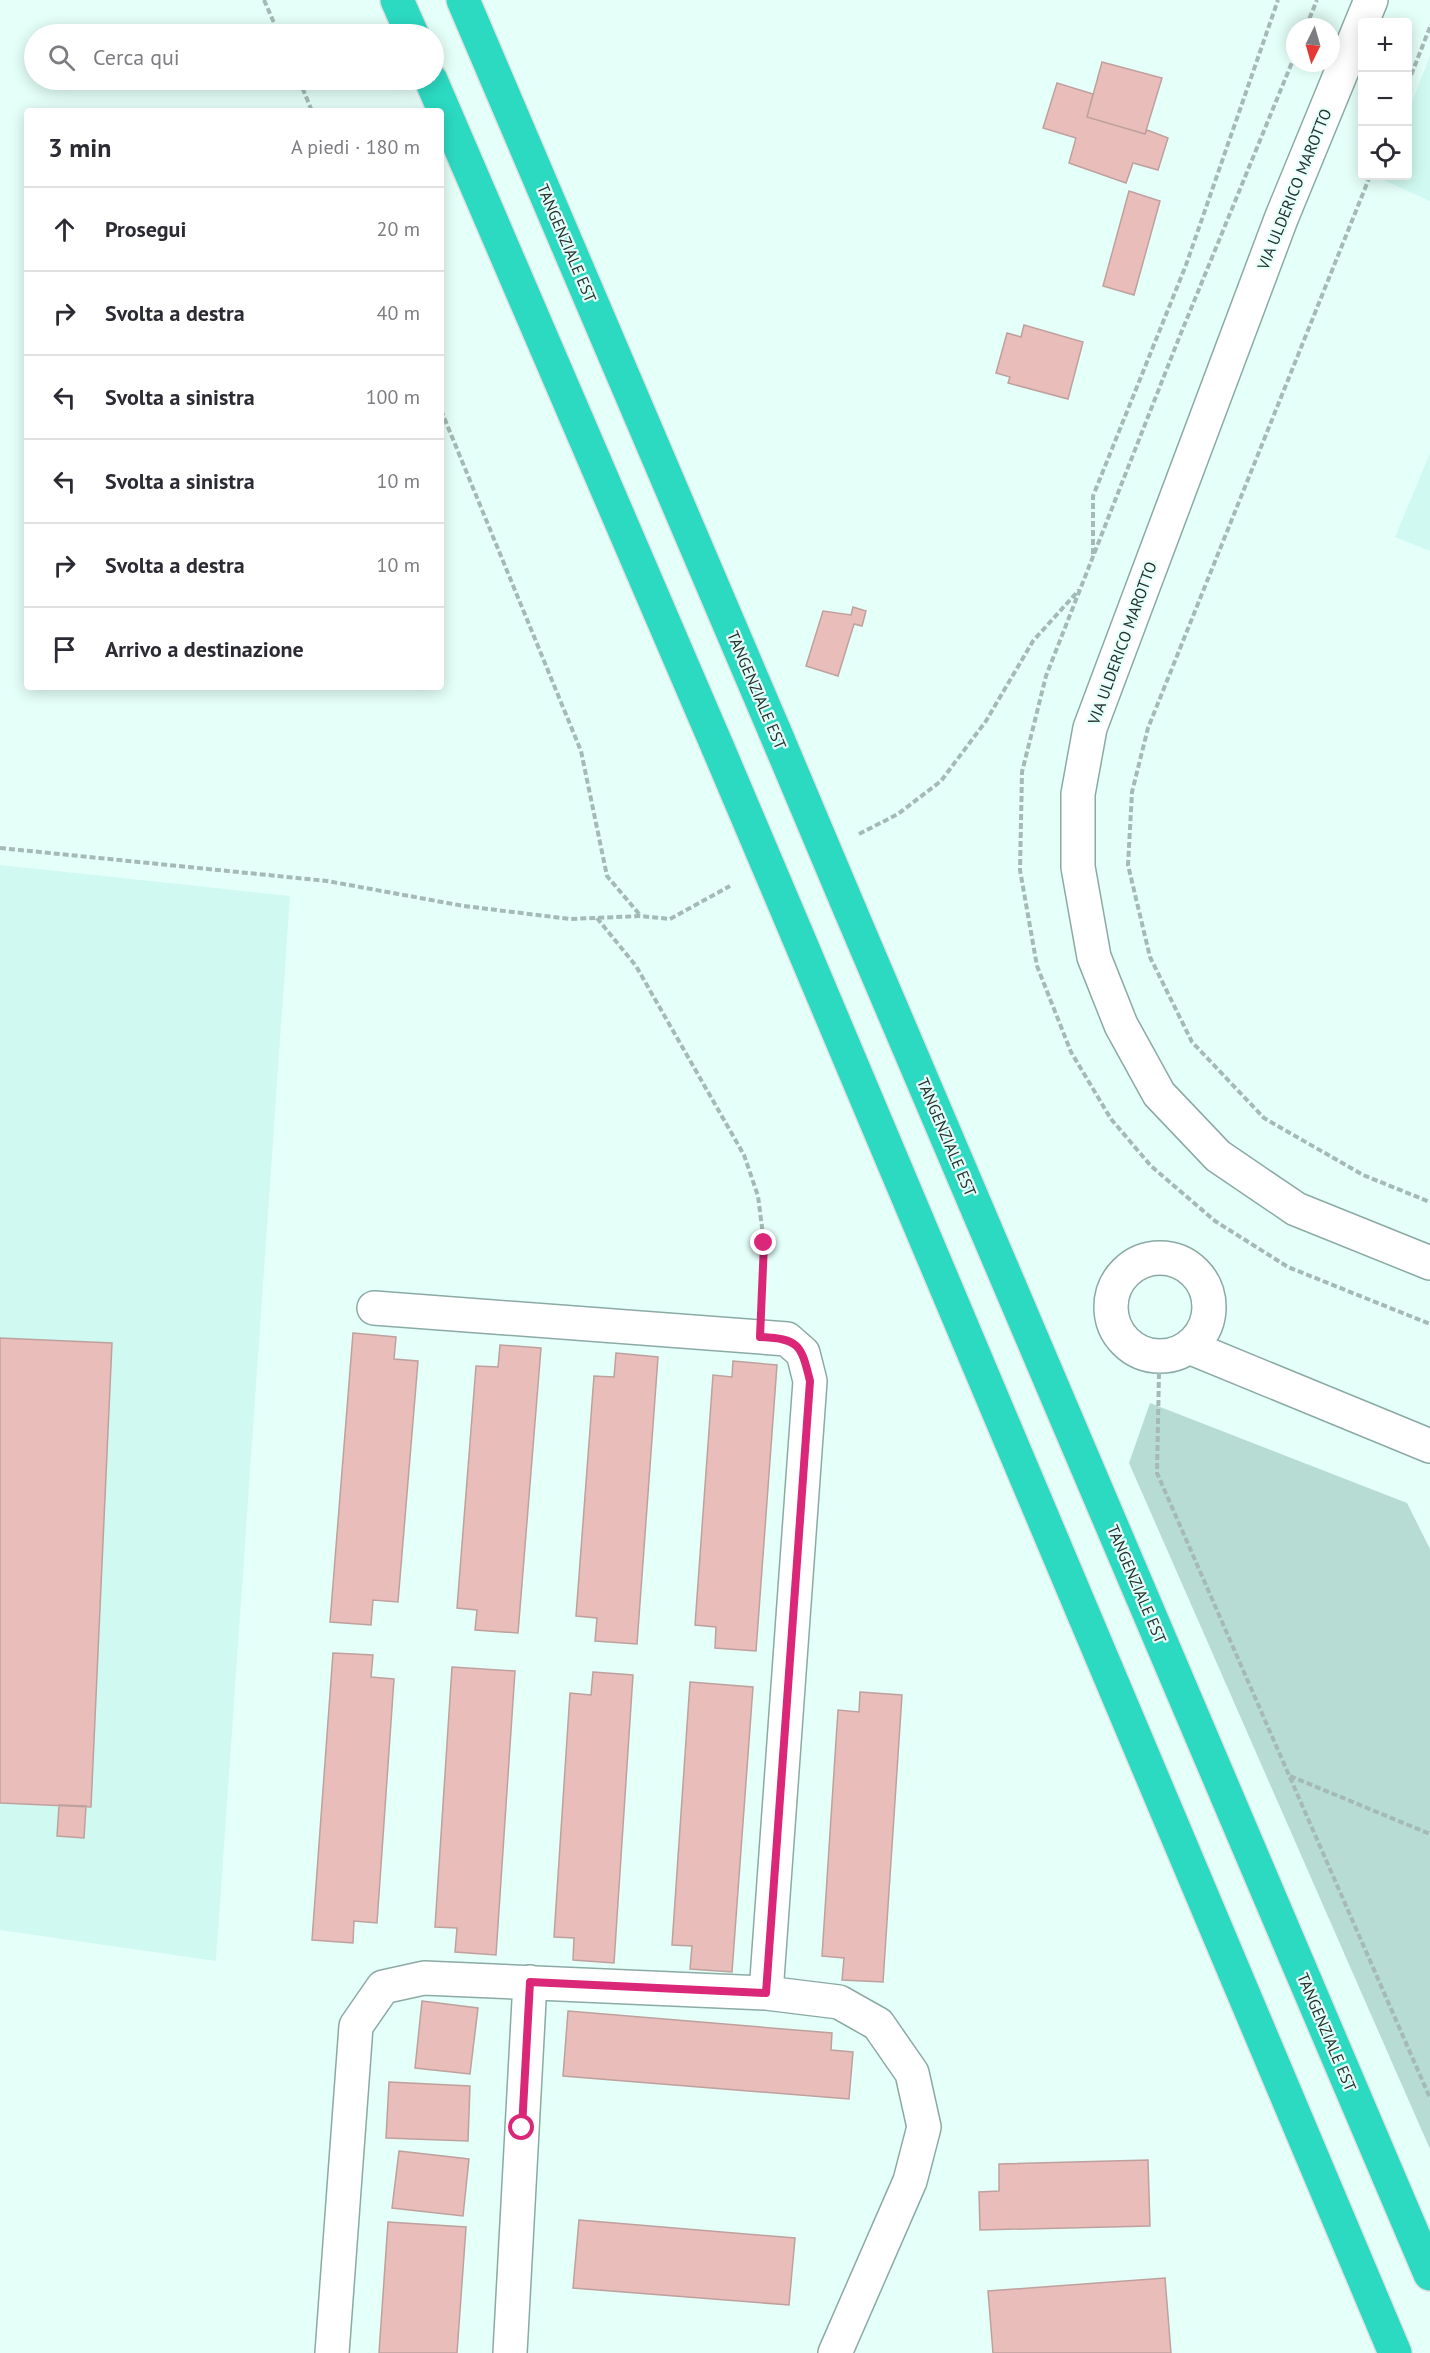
<!DOCTYPE html>
<html lang="it">
<head>
<meta charset="utf-8">
<style>
  :root { --surface:#fff; --page:#f2f2f3; --text:#2b2b33; --muted:#7c7c81; --line:#e1e1e2 }
  body { margin:0; font-family:"PT Sans",sans-serif; background:var(--page); color:var(--text) }
  .controls { position:absolute; right:18px; top:18px; display:grid; overflow:hidden; border-radius:6px; box-shadow:0 3px 15px #0003 }
  .controls button { width:54px; height:54px; display:grid; place-items:center; padding:0; border:0; border-bottom:2px solid var(--line); background:var(--surface); color:var(--text); font:30px sans-serif }
  .compass { position:absolute; left:1286px; top:18px; width:54px; height:54px; border-radius:50%; background:var(--surface); box-shadow:0 3px 15px #0003; rotate:185deg }
  .stop { position:absolute; width:18px; height:18px; margin:-14px; border:4px solid #db2777; border-radius:50%; background:#fff }
  .stop.end { background:#db2777; border-color:#fff; box-shadow:0 2px 6px #0008 }
  .list { margin:0; padding:0; list-style:none }
  h2 { display:flex; justify-content:space-between; align-items:center; height:78px; margin:0; padding:0 24px; font-size:26px }
  h2 small { font-size:20px; font-weight:400; color:var(--muted) }
  .list li { display:grid; grid-template-columns:39px 1fr auto; gap:18px; align-items:center; box-sizing:border-box; height:84px; padding:0 24px; border-top:2px solid var(--line) }
  .list b { display:block; font-size:22px; white-space:nowrap }
  .list em { font-size:20px; font-style:normal; color:var(--muted) }
  .icon { flex:none; width:33px; height:33px; fill:none; stroke:currentColor; stroke-width:2; stroke-linecap:round; stroke-linejoin:round }
  .map { position:relative; flex:none; width:1430px; height:2353px; overflow:hidden }
  .search { position:absolute; background:var(--surface); box-shadow:0 3px 15px #0003; left:24px; top:24px; width:420px; height:66px; display:flex; align-items:center; gap:15px; box-sizing:border-box; padding:0 21px; border-radius:33px; color:var(--muted); font-size:22px }
  .panel { position:absolute; background:var(--surface); box-shadow:0 3px 15px #0003; left:24px; top:108px; width:420px; height:582px; border-radius:6px }
  .map>svg:first-child { display:block }
  .built { fill:#d0faf1 }
  .green { fill:#b6dcd3 }
  .building { fill:#e9bdb9; stroke:#bea19e; stroke-width:1.5 }
  .lines { fill:none; stroke-linecap:round; stroke-linejoin:round }
  .minor-casing { stroke:#8baaa3; stroke-width:36 }
  .highway-casing { stroke:#e0e2e2; stroke-width:36 }
  .path { stroke:#a5bab5; stroke-width:4; stroke-dasharray:6 3; stroke-linecap:butt }
  .minor { stroke:#fff; stroke-width:33 }
  .highway { stroke:#2cdac2; stroke-width:33 }
  .highway-bridge-casing { stroke:#e0e2e2; stroke-width:36; stroke-linecap:butt }
  .highway-bridge { stroke:#2cdac2; stroke-width:33 }
  .route { stroke:#db2777; stroke-width:8 }
  .labels { text-anchor:middle; dominant-baseline:central; stroke-width:4.5; stroke-linejoin:round; paint-order:stroke }
  .street-label { font-size:16px; fill:#25312e; stroke:#e5fff9 }
</style>
</head>
<body>
<div class="map">
<svg width="1430" height="2353" viewBox="0 0 1430 2353">
  <rect width="100%" height="100%" fill="#e5fff9"/>
  <path class="built" d="M1430,56V201L1381,179L1382,176H1408V112Z
    M1430,453V551L1395,537Z
    M0,865L290,896L216,1961L0,1930Z"/>
  <path class="green" d="M1150,1403L1407,1503L1430,1549V2149L1129,1463Z"/>
  <path class="building" d="M1102,62L1162,78L1145,134L1087,117Z
    M1057,83L1093,94L1087,117L1145,134L1147,130L1168,138L1158,170L1133,163L1126,183L1069,163L1076,138L1043,128Z
    M1129,191L1160,201L1134,295L1103,286Z
    M1024,325L1083,342L1068,399L1008,383L1010,377L996,373L1007,333L1021,337Z
    M853,607L866,611L862,626L854,624L838,676L806,666L823,611L851,615Z
    M353,1333L396,1337L394,1359L418,1361L398,1602L373,1600L371,1625L330,1622Z
    M0,1338L112,1343L91,1807L0,1803Z
    M500,1345L541,1348L518,1633L475,1630L477,1610L457,1608L476,1366L498,1367Z
    M616,1353L658,1357L637,1644L595,1641L597,1618L576,1616L594,1376L614,1377Z
    M733,1361L777,1365L756,1651L715,1648L716,1627L695,1625L713,1375L732,1377Z
    M333,1653L373,1655L371,1677L394,1679L377,1923L354,1921L353,1943L312,1940Z
    M452,1667L515,1671L496,1955L455,1952L457,1928L435,1927Z
    M593,1672L633,1675L614,1963L573,1960L574,1938L554,1937L570,1693L591,1695Z
    M690,1682L753,1687L732,1972L690,1969L692,1946L672,1945Z
    M860,1692L902,1695L883,1982L842,1980L844,1958L822,1956L838,1710L859,1712Z
    M59,1805L86,1806L84,1838L57,1836Z
    M422,2001L478,2008L470,2074L415,2068Z
    M568,2011L832,2033L831,2050L853,2052L849,2099L563,2076Z
    M389,2082L470,2086L468,2141L386,2138Z
    M399,2151L469,2159L463,2216L392,2208Z
    M1148,2160L1150,2226L980,2230L979,2192L999,2191V2164Z
    M579,2220L795,2238L789,2305L573,2288Z
    M388,2222L466,2227L457,2353H379Z
    M1165,2278L1171,2353H993L988,2291Z"/>
  <g class="lines">
    <defs>
      <path id="minor" d="M1371,0L1281,219L1090,728L1078,794V867L1094,957L1121,1025L1159,1094L1218,1156L1296,1209L1430,1263
        M1111 1307a49 49 0 1 1 98 0a49 49 0 1 1-98 0Z
        M374,1308L787,1339L803,1353L810,1381L766,1993
        M1189,1347L1430,1446
        M332,2353L356,2026L383,1987L424,1978L766,1993L839,2002L878,2024L912,2073L924,2127L910,2181L835,2353
        M510,2353L530,1982"/>
      <path id="highway" d="M397,0L412,34
        M463,0L775,732
        M431,80L718,748
        M850,910L1430,2274
        M796,932L1395,2353"/>
    </defs>
    <use href="#minor" class="minor-casing"/>
    <use href="#highway" class="highway-casing"/>
    <path class="path" d="M264,0L279,34
      M1306,27L1317,0
      M1295,55L1179,338L1046,676L1022,772L1020,870L1037,966L1071,1052L1111,1119L1151,1166L1215,1221L1288,1267L1430,1324
      M299,80L312,111
      M1408,83L1430,27
      M1370,176L1148,728L1132,792L1128,865L1150,957L1192,1042L1264,1118L1363,1175L1430,1202
      M441,410L581,751L607,876L640,915
      M1093,554V496L1186,265L1278,0
      M859,834L898,814L941,781L986,721L1033,641L1079,590
      M0,848L327,881L464,906L570,919L640,916L670,919L730,886
      M597,918L636,966L744,1155L758,1196L764,1243L762,1297
      M1159,1373L1157,1473L1430,2098
      M1290,1776L1430,1834"/>
    <use href="#minor" class="minor"/>
    <use href="#highway" class="highway"/>
    <defs>
      <path id="highway-bridge" d="M775,732L850,910
        M718,748L796,932"/>
    </defs>
    <use href="#highway-bridge" class="highway-bridge-casing"/>
    <use href="#highway-bridge" class="highway-bridge"/>
  </g>
  <g class="lines">
    <path class="route" d="M522,2128L530,1982L766,1993L810,1381C801,1344 799,1339 760,1337L764,1243"/>
  </g>
  <g class="labels">
    <g class="street-label">
      <text transform="translate(1294 189) rotate(-68)">VIA ULDERICO MAROTTO</text>
      <text transform="translate(567 243) rotate(67)">TANGENZIALE EST</text>
      <text transform="translate(1122 643) rotate(-70)">VIA ULDERICO MAROTTO</text>
      <text transform="translate(757 690) rotate(67)">TANGENZIALE EST</text>
      <text transform="translate(947 1137) rotate(67)">TANGENZIALE EST</text>
      <text transform="translate(1137 1584) rotate(67)">TANGENZIALE EST</text>
      <text transform="translate(1327 2032) rotate(67)">TANGENZIALE EST</text>
    </g>
  </g>
</svg>
<div class="controls">
<button>+</button>
<button>−</button>
<button><svg class="icon" aria-label="locate" viewBox="0 0 24 24"><circle cx="12" cy="12" r="6"/><path d="M12 2v4M12 18v4M2 12h4M18 12h4"/></svg></button>
</div>
<svg class="compass" viewBox="-18 -18 36 36"><path d="M0-13l5 13h-10z" fill="#e53935"/><path d="M0 13l5-13h-10z" fill="#7c7c81"/></svg>
<div class="stop" style="left:522px;top:2128px"></div>
<div class="stop end" style="left:764px;top:1243px"></div>
<div class="search"><svg class="icon" aria-label="search" viewBox="0 0 24 24"><circle cx="10" cy="10" r="6"/><path d="M15 15l6 6"/></svg>Cerca qui</div>
<section class="panel">
<h2>3 min<small>A piedi · 180 m</small></h2>
<ul class="list">
<li><svg class="icon" aria-label="ahead" viewBox="0 0 24 24"><path d="M12 20V5M6 11l6-6 6 6"/></svg><div><b>Prosegui</b></div><em>20 m</em></li>
<li><svg class="icon" aria-label="right" viewBox="0 0 24 24"><path d="M7 20v-9h11M14 6l5 5-5 5"/></svg><div><b>Svolta a destra</b></div><em>40 m</em></li>
<li><svg class="icon" aria-label="left" viewBox="0 0 24 24"><path d="M17 20v-9H6M10 6l-5 5 5 5"/></svg><div><b>Svolta a sinistra</b></div><em>100 m</em></li>
<li><svg class="icon" aria-label="left" viewBox="0 0 24 24"><path d="M17 20v-9H6M10 6l-5 5 5 5"/></svg><div><b>Svolta a sinistra</b></div><em>10 m</em></li>
<li><svg class="icon" aria-label="right" viewBox="0 0 24 24"><path d="M7 20v-9h11M14 6l5 5-5 5"/></svg><div><b>Svolta a destra</b></div><em>10 m</em></li>
<li><svg class="icon" aria-label="arrive" viewBox="0 0 24 24"><path d="M6 21V4h12l-3 4 3 4H6"/></svg><div><b>Arrivo a destinazione</b></div></li>
</ul>
</section>
</div>
</body>
</html>
